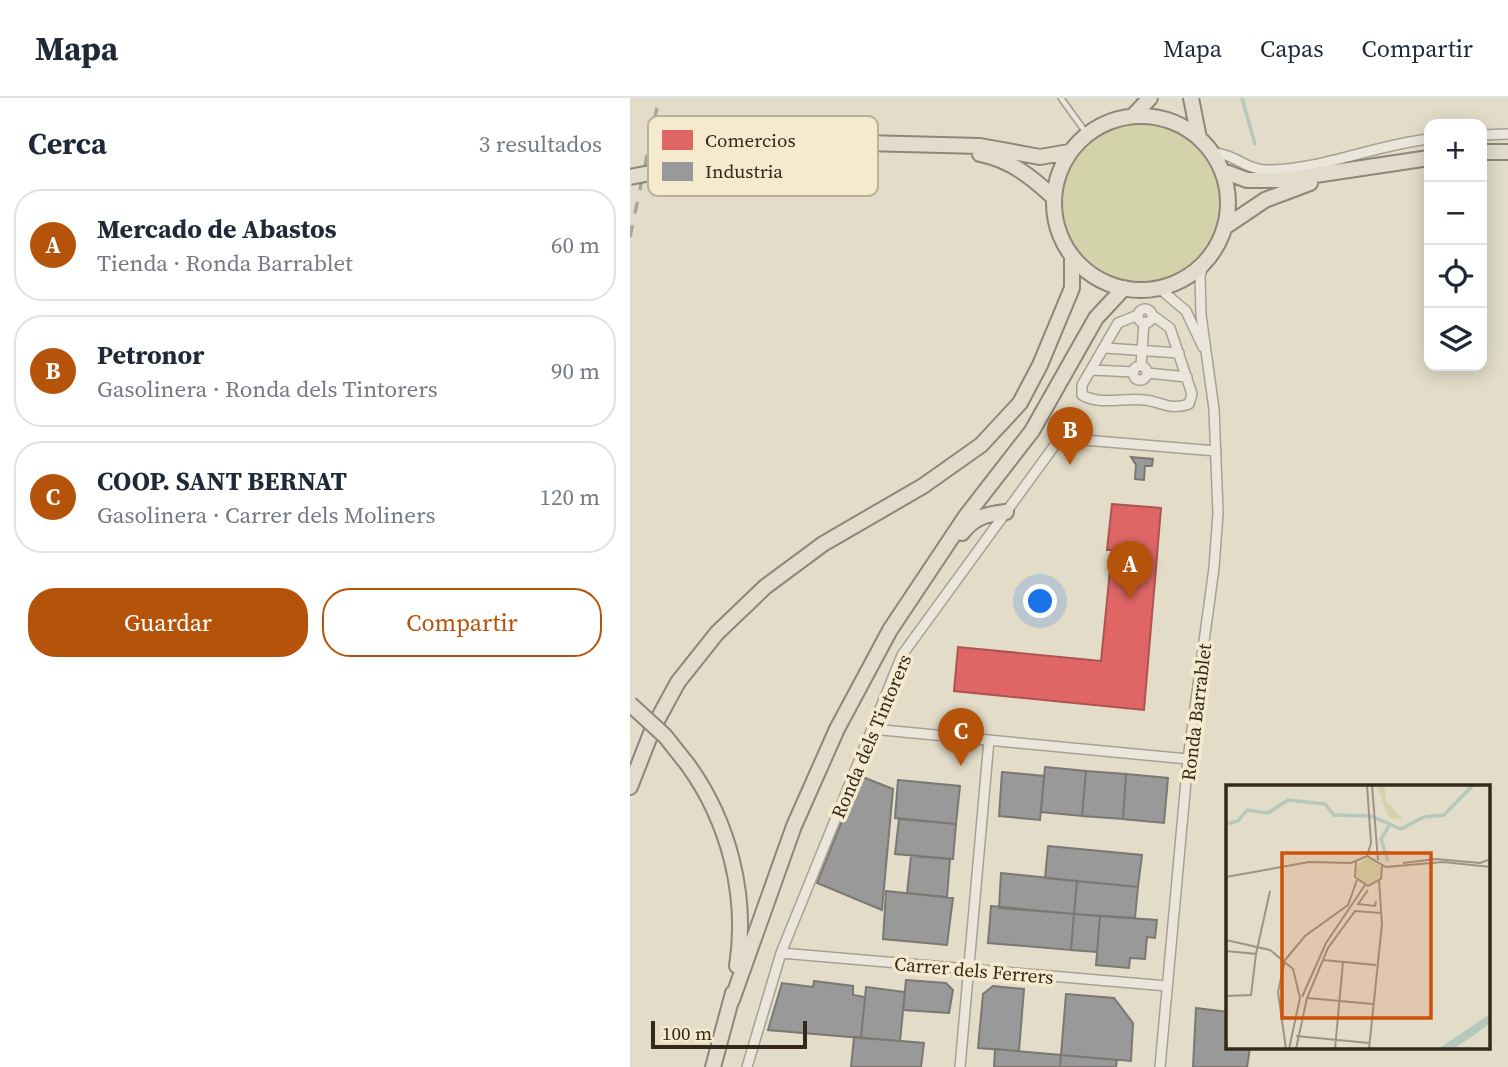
<!DOCTYPE html>
<html lang="es">
<head>
<meta charset="utf-8">
<style>
  :root { --surface:#fff; --page:#f2f2f3; --text:#1f2937; --muted:#747a83; --line:#e0e1e3; --accent:#b45309 }
  body { margin:0; font-family:"Source Serif 4",serif; background:var(--page); color:var(--text) }
  .controls { position:absolute; right:21px; top:21px; display:grid; overflow:hidden; border-radius:14px; box-shadow:0 4px 18px #0003 }
  .controls button { width:63px; height:63px; display:grid; place-items:center; padding:0; border:0; border-bottom:2px solid var(--line); background:var(--surface); color:var(--text); font:35px sans-serif }
  .scale { position:absolute; left:21px; bottom:18px; width:156px; box-sizing:border-box; padding-left:7px; border:4px solid #35281b; border-top:0; font-size:19px; line-height:24px; white-space:nowrap; color:#35281b; -webkit-text-stroke:5px #f5eacd; paint-order:stroke }
  .you { position:absolute; left:411px; top:504px; width:24px; height:24px; margin:-18px; border:5px solid #fff; border-radius:50%; background:#1a73e8; box-shadow:0 0 0 10px #1a73e833 }
  .badge { display:grid; place-items:center; width:46px; height:46px; border-radius:50%; background:var(--accent); color:#fff; font-size:23px; font-weight:700 }
  .pin { position:absolute; translate:-50% -58px; filter:drop-shadow(0 2px 4px #0008) }
  .pin::after { content:''; position:absolute; top:37px; width:24px; height:21px; background:inherit; clip-path:polygon(0 0,100% 0,50% 100%) }
  .list { margin:0; padding:0; list-style:none }
  h2 { display:flex; justify-content:space-between; align-items:center; height:91px; margin:0; padding:0 28px; font-size:30px }
  h2 small { font-size:23px; font-weight:400; color:var(--muted) }
  .list li { display:grid; grid-template-columns:46px 1fr auto; gap:21px; align-items:center; box-sizing:border-box; height:112px; margin:0 14px 14px; padding:0 14px; border:2px solid var(--line); border-radius:28px }
  .list b { display:block; font-size:26px; white-space:nowrap }
  .list p { margin:0; font-size:23px; white-space:nowrap; color:var(--muted) }
  .list em { font-size:23px; font-style:normal; color:var(--muted) }
  .actions { display:flex; gap:14px; padding:21px 28px }
  .actions a { flex:1; padding:16px 0; border:2px solid var(--accent); border-radius:28px; text-align:center; font-size:24px; color:var(--accent) }
  .actions .main { background:var(--accent); color:#fff }
  .icon { flex:none; width:38px; height:38px; fill:none; stroke:currentColor; stroke-width:2; stroke-linecap:round; stroke-linejoin:round }
  .map { position:relative; flex:none; width:878px; height:969px; overflow:hidden }
  header { display:flex; align-items:center; gap:42px; box-sizing:border-box; height:98px; padding:0 35px; background:var(--surface); border-bottom:2px solid var(--line) }
  header strong { font-size:33px }
  nav { display:flex; gap:38px; margin-inline-start:auto; font-size:24px }
  main { display:flex }
  aside { flex:1; background:var(--surface) }
  .map>svg:first-child { display:block }
  .green { fill:#d2d3ab }
  .shops { fill:#e06666; stroke:#ad5350; stroke-width:2 }
  .industry { fill:#999; stroke:#7b7773; stroke-width:2 }
  .lines { fill:none; stroke-linecap:round; stroke-linejoin:round }
  .stream { stroke:#b5c8bc; stroke-width:3.5 }
  .service-casing { stroke:#a8a093; stroke-width:8 }
  .minor-casing { stroke:#a8a093; stroke-width:12 }
  .primary-casing { stroke:#8d8679; stroke-width:18 }
  .service { stroke:#ebe6db; stroke-width:4.5 }
  .minor { stroke:#ebe6db; stroke-width:9 }
  .primary { stroke:#e2dccc; stroke-width:14 }
  .rail { stroke:#aaa59b; stroke-width:3.5; stroke-dasharray:12 12; stroke-linecap:butt }
  .primary-bridge-casing { stroke:#8d8679; stroke-width:18; stroke-linecap:butt }
  .primary-bridge { stroke:#e2dccc; stroke-width:14 }
  .labels { text-anchor:middle; dominant-baseline:central; stroke-width:7; stroke-linejoin:round; paint-order:stroke }
  .street-label { font-size:19px; fill:#35281b; stroke:#f5eacd }
  .inset-river { fill:none; stroke:#b5c8bc; stroke-width:3.5 }
  .inset-road { fill:none; stroke:#9d9483; stroke-width:2 }
  .view { fill:#cd520e; fill-opacity:0.15; stroke:#cd520e; stroke-width:3.5 }
  .inset-edge { fill:none; stroke:#35281b; stroke-width:3.5 }
  .key { fill:#f5eacd; stroke:#bbb098; stroke-width:2 }
  .key-label { font-size:19px; fill:#35281b }
</style>
</head>
<body>
<header>
<strong>Mapa</strong>
<nav><a>Mapa</a><a>Capas</a><a>Compartir</a></nav>
</header>
<main>
<aside>
<h2>Cerca<small>3 resultados</small></h2>
<ul class="list">
<li><span class="badge">A</span><div><b>Mercado de Abastos</b><p>Tienda · Ronda Barrablet</p></div><em>60 m</em></li>
<li><span class="badge">B</span><div><b>Petronor</b><p>Gasolinera · Ronda dels Tintorers</p></div><em>90 m</em></li>
<li><span class="badge">C</span><div><b>COOP. SANT BERNAT</b><p>Gasolinera · Carrer dels Moliners</p></div><em>120 m</em></li>
</ul>
<div class="actions"><a class="main">Guardar</a><a>Compartir</a></div>
</aside>
<div class="map">
<svg width="878" height="969" viewBox="0 0 878 969">
  <rect width="100%" height="100%" fill="#e3dcc9"/>
  <path class="green" d="M432 105a79 79 0 1 1 158 0a79 79 0 1 1-158 0Z"/>
  <path class="shops" d="M482,406L531,410L514,612L324,593L328,549L471,563L482,452H477Z"/>
  <path class="industry" d="M501,359L523,361L522,368H515L514,382L505,381L506,367Z
    M415,669L456,673L452,718L411,714Z
    M456,673L496,676L493,721L452,718Z
    M372,674L414,678L410,722L369,718Z
    M496,676L538,680L534,725L493,721Z
    M230,678L263,691L252,812L187,785Z
    M268,682L330,688L326,726L265,720Z
    M269,721L326,726L323,761L265,756Z
    M418,748L512,757L508,789L415,780Z
    M281,758L320,761L317,799L277,795Z
    M371,775L447,783L444,816L369,810Z
    M447,783L508,789L505,820L444,816Z
    M256,793L323,800L317,847L253,841Z
    M361,808L444,816L441,852L358,845Z
    M444,816L470,818L467,854L441,852Z
    M470,818L527,822L525,840L517,839L515,861L500,860L499,870L466,867Z
    M276,882L316,885L323,892L319,915L273,912Z
    M184,883L223,888V897L235,899L231,940L138,932L152,885L183,889Z
    M363,888L394,891L389,953L348,950L353,896Z
    M236,889L275,894L270,943L231,940Z
    M436,896L484,900L503,925L501,963L431,957Z
    M566,910L598,914V950H620L617,969H563Z
    M224,939L294,945L291,969H221Z
    M365,951L431,957L430,969H364Z
    M431,957L487,962L486,969H430Z"/>
  <g class="lines">
    <path class="stream" d="M612,0L625,46"/>
    <defs>
      <path id="service" d="M431,0L457,36"/>
      <path id="minor" d="M852,37L878,36
        M583,55C604,55 617,73 639,72C694,71 745,47 799,41
        M529,190L556,213L573,249
        M508 218a7 7 0 1 1 14 0a7 7 0 1 1-14 0Z
        M508,217L488,225L452,287V297C471,308 495,299 515,302C532,304 540,313 559,306L562,296L540,230L522,217
        M475,250L549,255
        M511,268L514,224
        M503 275a7 7 0 1 1 14 0a7 7 0 1 1-14 0Z
        M462,272L504,274
        M517,275L557,279
        M242,631L558,661
        M151,855L537,888
        M117,969L151,855L272,557L430,340L586,353
        M330,969L359,642
        M530,969L558,661L584,470L588,415L584,311L571,217L570,178L574,165"/>
      <path id="primary" d="M561,0L569,40
        M424 105a87 87 0 1 1 174 0a87 87 0 1 1-174 0Z
        M503,18L520,0
        M852,54H878
        M350,56C380,62 402,79 423,99
        M57,68L164,50L235,45L350,48L410,59L439,54
        M593,73L617,82H652L799,60
        M595,129L635,102L680,85
        M332,435C344,419 357,416 376,414
        M58,667C99,724 118,798 107,868
        M0,689L23,630L48,584L87,535L135,489L193,446L293,388L351,347L390,305L410,267L442,190V158
        M102,902L164,728L207,631L260,532L336,418L402,333L466,220L494,190
        M83,969L103,895"/>
    </defs>
    <use href="#service" class="service-casing"/>
    <use href="#minor" class="minor-casing"/>
    <use href="#primary" class="primary-casing"/>
    <use href="#service" class="service"/>
    <use href="#minor" class="minor"/>
    <use href="#primary" class="primary"/>
    <path class="rail" d="M0,139L29,0"/>
    <defs>
      <path id="primary-bridge" d="M0,79L57,68
        M0,606L35,638L58,667"/>
    </defs>
    <use href="#primary-bridge" class="primary-bridge-casing"/>
    <use href="#primary-bridge" class="primary-bridge"/>
  </g>
  <g class="labels">
    <g class="street-label">
      <text transform="translate(566 614) rotate(-83)">Ronda Barrablet</text>
      <text transform="translate(241 638) rotate(-67)">Ronda dels Tintorers</text>
      <text transform="translate(344 872) rotate(5)">Carrer dels Ferrers</text>
    </g>
  </g>
  <g transform="translate(596 687)">
    <rect width="264" height="264" fill="#e3dcc9"/>
    <path d="M151,1L159,2L160,16L177,35L163,33ZM142,72L154,78L155,91L145,99L133,96L129,83Z" fill="#d2d3ab"/>
    <path d="M264,229V238L251,248L227,264H212Z" fill="#b5c8bc"/>
    <path class="inset-river" d="M0,39L12,36L21,25L42,28L62,15L99,19L108,30L145,31L175,44L198,32L218,30L247,0M162,76L155,54L163,41"/>
    <path class="inset-road" d="M146,0L152,75M141,71L145,58L141,0M130,77L129,92L142,101L155,94L156,81M177,78L210,74L254,78L265,74M0,92L83,77L125,78L141,71L160,82L217,77L265,82M142,105L132,119L149,121L150,116M0,155L44,165L67,184L74,213L63,264M0,166L30,169L25,210L0,211M30,169L44,106M97,175L150,180M76,212L100,158L139,100M81,213L147,219M70,251L143,258M60,264L52,207L59,175L79,151L122,120L131,95M70,264L81,213L102,163L129,126L155,128M109,264L117,177M143,264L156,139L153,96"/>
    <path class="view" d="M56,68H205V233H56Z"/>
    <rect width="264" height="264" class="inset-edge"/>
  </g>
  <rect x="18" y="18" width="230" height="80" rx="10" class="key"/>
  <rect x="32" y="32" width="31" height="20" fill="#e06666"/>
  <rect x="32" y="64" width="31" height="19" fill="#999"/>
  <g class="key-label">
    <text x="75" y="49">Comercios</text>
    <text x="75" y="80">Industria</text>
  </g>
</svg>
<div class="controls">
<button>+</button>
<button>−</button>
<button><svg class="icon" aria-label="locate" viewBox="0 0 24 24"><circle cx="12" cy="12" r="6"/><path d="M12 2v4M12 18v4M2 12h4M18 12h4"/></svg></button>
<button><svg class="icon" aria-label="layers" viewBox="0 0 24 24"><path d="M12 4l9 5-9 5-9-5zM3 14l9 5 9-5"/></svg></button>
</div>
<div class="scale">100 m</div>
<div class="you"></div>
<div class="pin badge" style="left:500px;top:501px">A</div>
<div class="pin badge" style="left:440px;top:367px">B</div>
<div class="pin badge" style="left:331px;top:668px">C</div>
</div>
</main>
</body>
</html>
